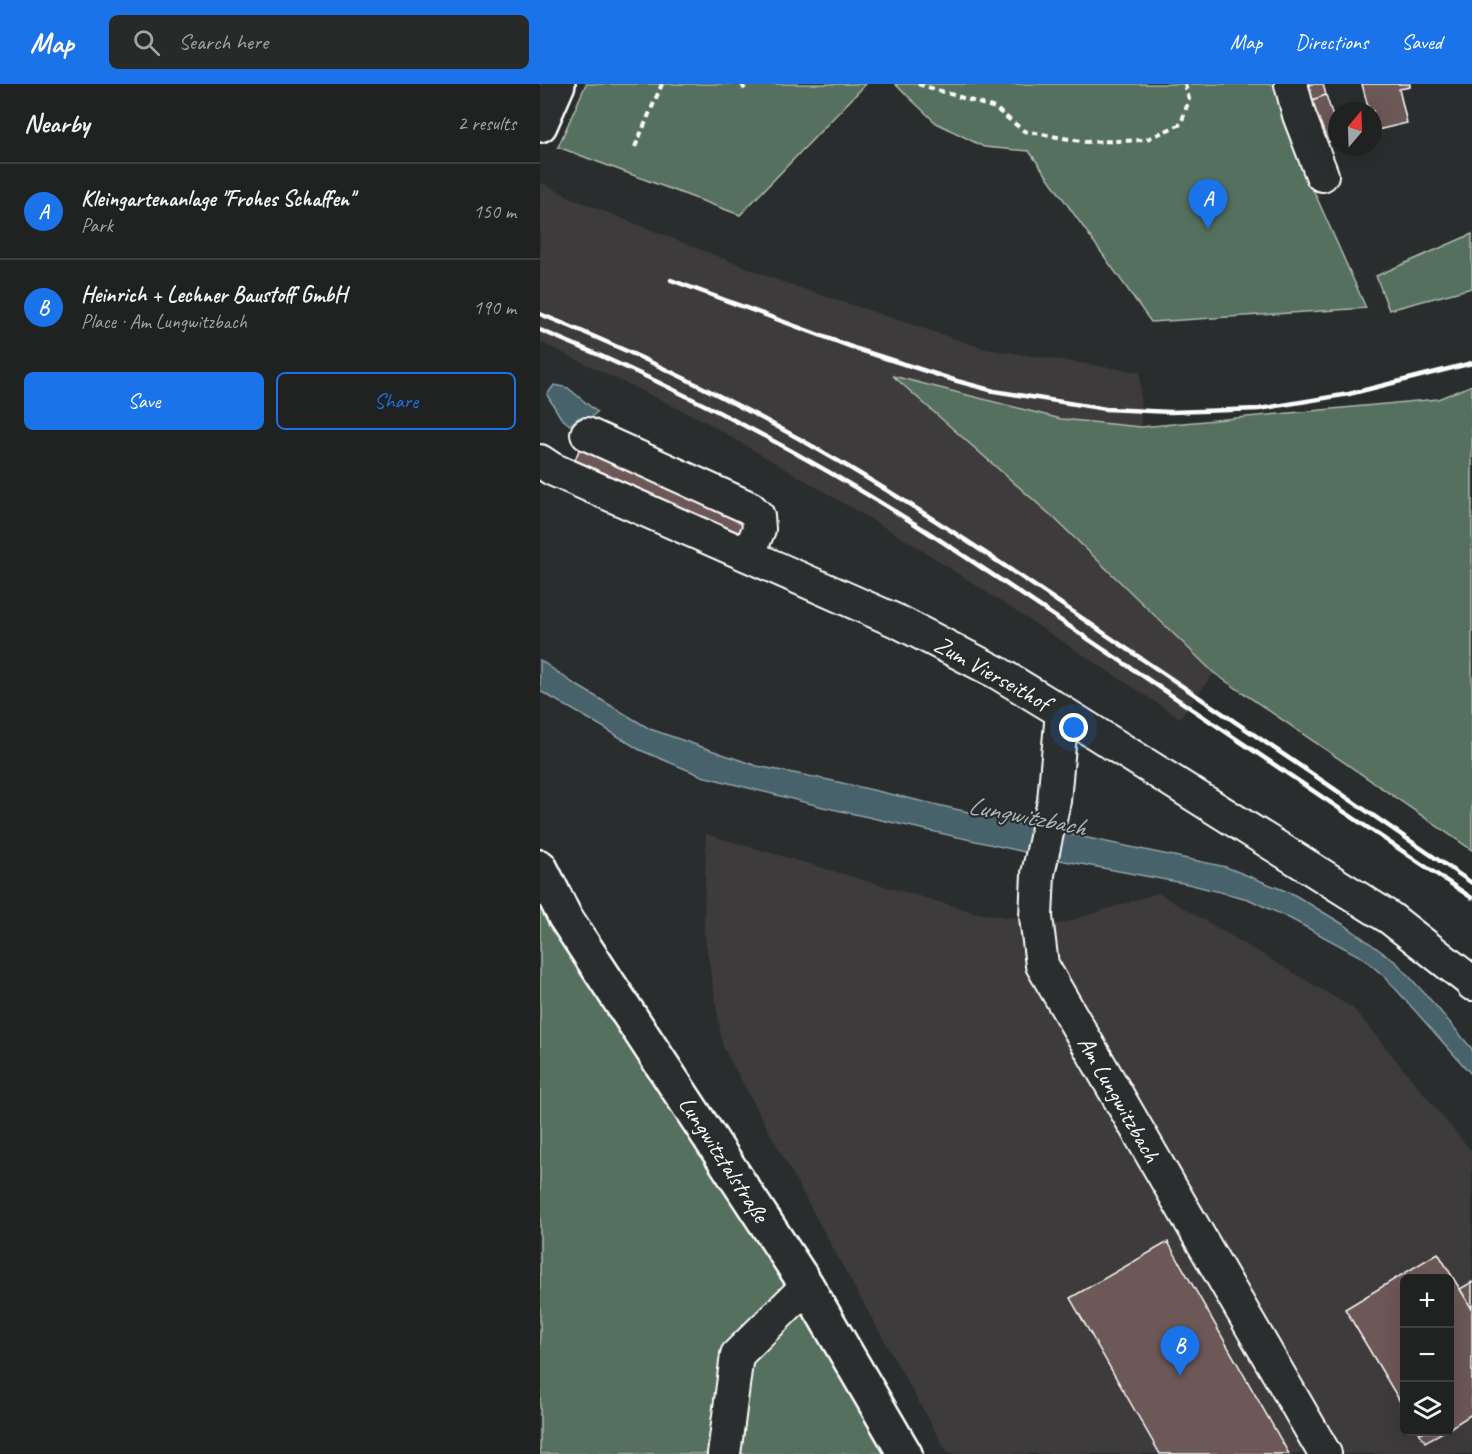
<!DOCTYPE html>
<html lang="en">
<head>
<meta charset="utf-8">
<style>
  :root { --surface:#202222; --page:#282a2a; --text:#f1f3f6; --muted:#a2a4a5; --line:#3d3f40; --accent:#1a73e8 }
  body { margin:0; font-family:Caveat,sans-serif; background:var(--page); color:var(--text) }
  .controls { position:absolute; right:18px; bottom:18px; display:grid; overflow:hidden; border-radius:9px; box-shadow:0 6px 24px #0002 }
  .controls button { width:54px; height:54px; display:grid; place-items:center; padding:0; border:0; border-bottom:2px solid var(--line); background:var(--surface); color:var(--text); font:30px sans-serif }
  .compass { position:absolute; left:788px; top:18px; width:54px; height:54px; border-radius:50%; background:var(--surface); box-shadow:0 6px 24px #0002; rotate:19deg }
  .you { position:absolute; left:534px; top:644px; width:21px; height:21px; margin:-15px; border:4px solid #fff; border-radius:50%; background:#1a73e8; box-shadow:0 0 0 9px #1a73e833 }
  .badge { display:grid; place-items:center; width:39px; height:39px; border-radius:50%; background:var(--accent); color:#fff; font-size:20px; font-weight:700 }
  .pin { position:absolute; translate:-50% -50px; filter:drop-shadow(0 2px 3px #0008) }
  .pin::after { content:''; position:absolute; top:32px; width:21px; height:18px; background:inherit; clip-path:polygon(0 0,100% 0,50% 100%) }
  .list { margin:0; padding:0; list-style:none }
  h2 { display:flex; justify-content:space-between; align-items:center; height:78px; margin:0; padding:0 24px; font-size:26px }
  h2 small { font-size:20px; font-weight:400; color:var(--muted) }
  .list li { display:grid; grid-template-columns:39px 1fr auto; gap:18px; align-items:center; box-sizing:border-box; height:96px; padding:0 24px; border-top:2px solid var(--line) }
  .list b { display:block; font-size:22px; white-space:nowrap }
  .list p { margin:0; font-size:20px; white-space:nowrap; color:var(--muted) }
  .list em { font-size:20px; font-style:normal; color:var(--muted) }
  .actions { display:flex; gap:12px; padding:18px 24px }
  .actions a { flex:1; padding:14px 0; border:2px solid var(--accent); border-radius:9px; text-align:center; font-size:21px; color:var(--accent) }
  .actions .main { background:var(--accent); color:#fff }
  .icon { flex:none; width:33px; height:33px; fill:none; stroke:currentColor; stroke-width:2; stroke-linecap:round; stroke-linejoin:round }
  .map { position:relative; flex:none; width:932px; height:1370px; overflow:hidden }
  header { display:flex; align-items:center; gap:36px; box-sizing:border-box; height:84px; padding:0 30px; background:var(--accent); color:#fff }
  header strong { font-size:28px }
  nav { display:flex; gap:33px; margin-inline-start:auto; font-size:21px }
  .search { width:420px; height:54px; background:var(--page); display:flex; align-items:center; gap:15px; box-sizing:border-box; padding:0 21px; border-radius:9px; color:var(--muted); font-size:22px }
  main { display:flex }
  aside { flex:1; background:var(--surface) }
  .map>svg:first-child { display:block }
  .built { fill:#3e3a3a; fill-rule:evenodd }
  .green { fill:#57705e; stroke:#abb8ae; stroke-width:1.5 }
  .water { fill:#47626b; stroke:#91a1a6; stroke-width:1.5 }
  .building { fill:#6c5956; stroke:#fff; stroke-width:1.5 }
  .lines { fill:none; stroke-linecap:round; stroke-linejoin:round }
  .minor-casing { stroke:#fff; stroke-width:36 }
  .major-casing { stroke:#fff; stroke-width:38 }
  .path { stroke:#fff; stroke-width:4; stroke-dasharray:6 4.5; stroke-linecap:butt }
  .minor { stroke:#2a2d2e; stroke-width:32 }
  .major { stroke:#2a2d2e; stroke-width:33 }
  .rail { stroke:#fff; stroke-width:4.5 }
  .labels { text-anchor:middle; dominant-baseline:central; stroke-width:4.5; stroke-linejoin:round; paint-order:stroke }
  .street-label { font-size:24px; fill:#fff; stroke:#2a2d2e }
  .water-label { font-size:26px; font-style:italic; fill:#acb8bc; stroke:#2a2d2e }
</style>
</head>
<body>
<header>
<strong>Map</strong>
<div class="search"><svg class="icon" aria-label="search" viewBox="0 0 24 24"><circle cx="10" cy="10" r="6"/><path d="M15 15l6 6"/></svg>Search here</div>
<nav><a>Map</a><a>Directions</a><a>Saved</a></nav>
</header>
<main>
<aside>
<h2>Nearby<small>2 results</small></h2>
<ul class="list">
<li><span class="badge">A</span><div><b>Kleingartenanlage &quot;Frohes Schaffen&quot;</b><p>Park</p></div><em>150 m</em></li>
<li><span class="badge">B</span><div><b>Heinrich + Lechner Baustoff GmbH</b><p>Place · Am Lungwitzbach</p></div><em>190 m</em></li>
</ul>
<div class="actions"><a class="main">Save</a><a>Share</a></div>
</aside>
<div class="map">
<svg width="932" height="1370" viewBox="0 0 932 1370">
  <rect width="100%" height="100%" fill="#2a2d2e"/>
  <filter id="ink" filterUnits="userSpaceOnUse"><feTurbulence type="fractalNoise" baseFrequency=".0167" numOctaves="2"/><feDisplacementMap in="SourceGraphic" scale="12" xChannelSelector="R" yChannelSelector="G"/><feConvolveMatrix kernelMatrix="1 2 1 2 8 2 1 2 1" color-interpolation-filters="sRGB"/></filter>
  <g filter="url(#ink)">
    <path class="built" d="M0,98L36,116L245,199L446,265L600,288L601,343L521,335L354,293L514,434L674,589L640,634L371,459L164,337L0,258Z
      M166,750L437,829L520,840L618,809L813,924L932,1068V1370H408L313,1201L183,963L164,848ZM864,1194H910V1348H864Z"/>
    <path class="green" d="M46,0H326L200,131L18,63Z
      M355,0H735L743,38L826,224L611,238L489,67L444,63L396,39Z
      M932,150V204L849,226L836,192Z
      M353,292L521,335L601,343L898,315L932,301V766L674,589L514,434Z
      M0,819L249,1199L348,1370H0Z"/>
    <path class="water" d="M14,301L28,304L57,328L48,336L39,333L30,341L21,334L7,311Z
      M0,576L33,599L110,645L217,682L289,696L476,739L686,783L753,810L806,842L857,879L896,922L932,965V991L846,894L823,874L751,835L708,815L648,800L525,777L283,723L162,692L100,666L63,643L0,607Z"/>
    <path class="building" d="M763,0H783L786,11L769,17Z
      M822,0H870V3L859,5L867,39L833,47V27H829Z
      M786,11L797,45V55L782,60L769,17Z
      M43,356L211,430L202,450L35,376Z
      M628,1158L749,1370H620L530,1214Z
      M898,1169L932,1225V1330L910,1344V1194H864V1324L805,1225Z
      M932,1198V1225L920,1205Z
      M879,1348H903L885,1358Z"/>
    <g class="lines">
      <defs>
        <path id="minor" d="M751,0L759,31L782,91
          M47,350L210,424L218,432L219,445L208,471
          M0,377L12,385L361,539L458,589L522,628L850,834L929,896L932,900
          M522,628L514,717L498,790L496,833L502,881L785,1370
          M184,1370L197,1271L267,1202"/>
        <path id="major" d="M0,41L18,0
          M0,783L25,833L267,1202L365,1370"/>
      </defs>
      <use href="#minor" class="minor-casing"/>
      <use href="#major" class="major-casing"/>
      <path class="path" d="M202,0L205,6
        M378,0L455,24L484,47L546,58L605,56L641,40L649,15L645,0
        M95,63L122,0"/>
      <use href="#minor" class="minor"/>
      <use href="#major" class="major"/>
      <path class="rail" d="M131,196L317,265L417,297L454,307L566,325L631,328L719,325L809,310L932,279
        M0,230C105,272 208,324 305,381C395,434 482,493 568,552C690,634 811,716 932,799
        M0,246C130,299 256,365 375,440C436,479 495,519 554,559C680,644 806,729 932,814"/>
    </g>
  </g>
  <g class="labels">
    <g class="street-label">
      <text transform="translate(452 589) rotate(29)">Zum Vierseithof</text>
      <text transform="translate(579 1015) rotate(60)">Am Lungwitzbach</text>
      <text transform="translate(184 1075) rotate(57)">Lungwitztalstraße</text>
    </g>
    <g class="water-label">
      <text transform="translate(487 732) rotate(11)">Lungwitzbach</text>
    </g>
  </g>
</svg>
<div class="controls">
<button>+</button>
<button>−</button>
<button><svg class="icon" aria-label="layers" viewBox="0 0 24 24"><path d="M12 4l9 5-9 5-9-5zM3 14l9 5 9-5"/></svg></button>
</div>
<svg class="compass" viewBox="-18 -18 36 36"><path d="M0-13l5 13h-10z" fill="#e53935"/><path d="M0 13l5-13h-10z" fill="#a2a4a5"/></svg>
<div class="you"></div>
<div class="pin badge" style="left:668px;top:145px">A</div>
<div class="pin badge" style="left:640px;top:1292px">B</div>
</div>
</main>
</body>
</html>
